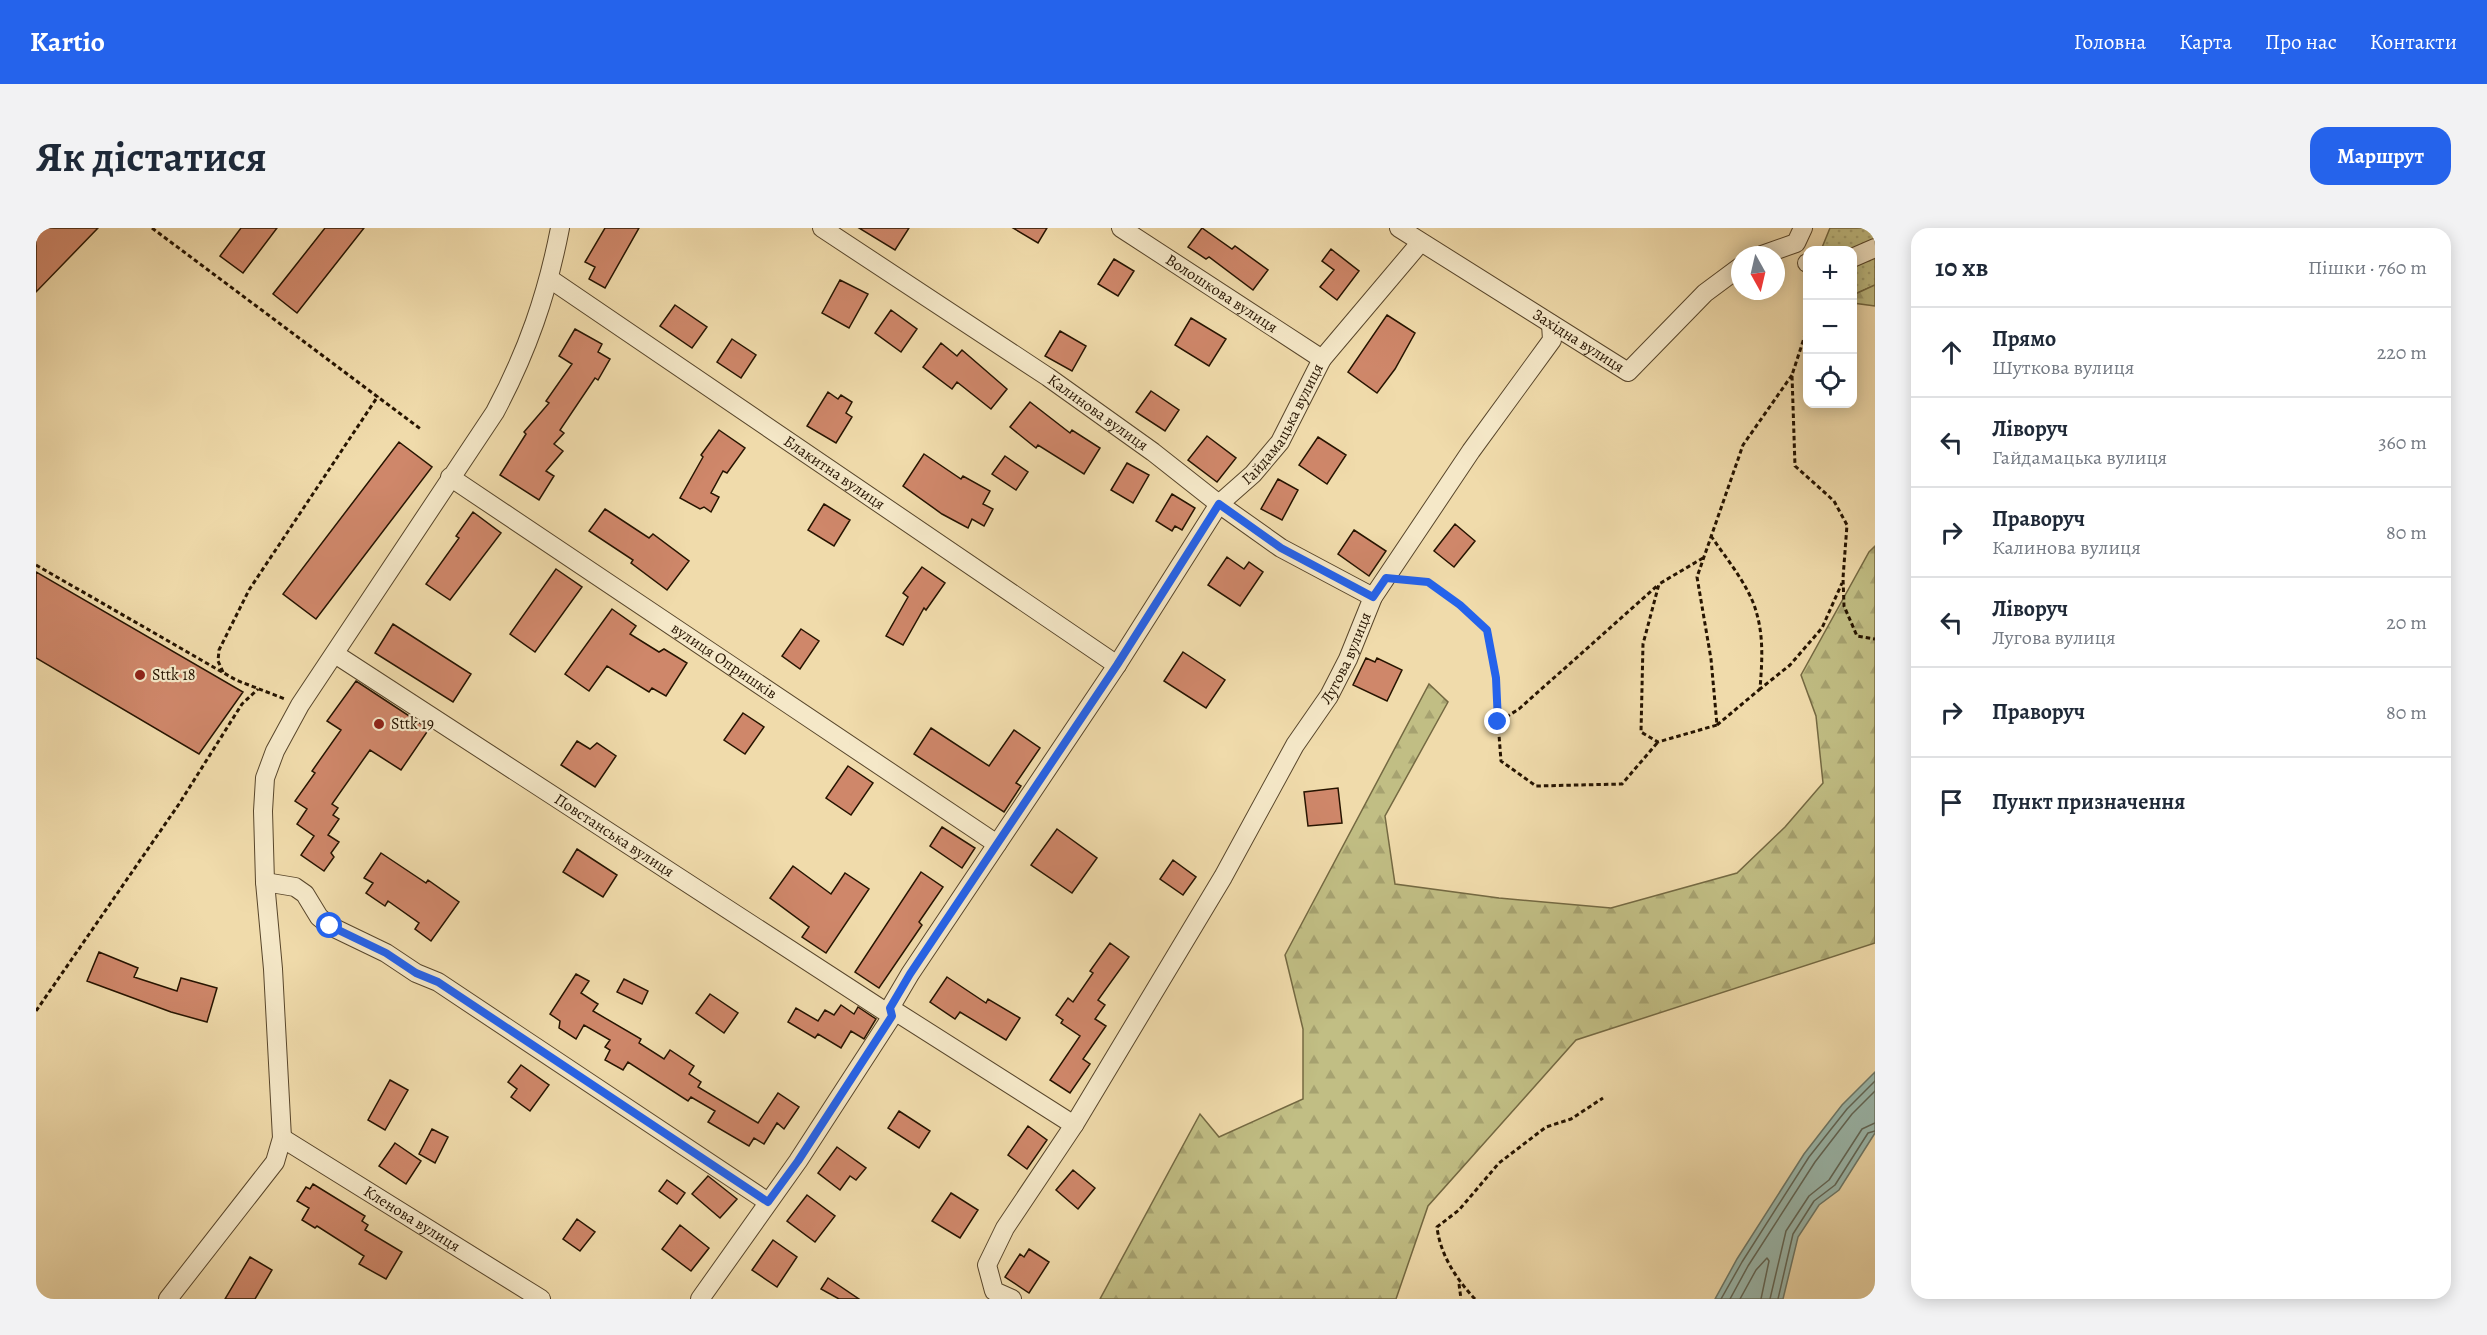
<!DOCTYPE html>
<html lang="uk">
<head>
<meta charset="utf-8">
<style>
  :root { --surface:#fff; --page:#f2f2f3; --text:#1f2937; --muted:#747a83; --line:#e0e1e3; --accent:#2563eb }
  body { margin:0; font-family:Alegreya,serif; background:var(--page); color:var(--text) }
  .controls { position:absolute; right:18px; top:18px; display:grid; overflow:hidden; border-radius:12px; box-shadow:0 3px 15px #0003 }
  .controls button { width:54px; height:54px; display:grid; place-items:center; padding:0; border:0; border-bottom:2px solid var(--line); background:var(--surface); color:var(--text); font:30px sans-serif }
  .compass { position:absolute; left:1695px; top:18px; width:54px; height:54px; border-radius:50%; background:var(--surface); box-shadow:0 3px 15px #0003; rotate:172deg }
  .stop { position:absolute; width:18px; height:18px; margin:-14px; border:4px solid #2563eb; border-radius:50%; background:#fff }
  .stop.end { background:#2563eb; border-color:#fff; box-shadow:0 2px 6px #0008 }
  .list { margin:0; padding:0; list-style:none }
  h2 { display:flex; justify-content:space-between; align-items:center; height:78px; margin:0; padding:0 24px; font-size:26px }
  h2 small { font-size:20px; font-weight:400; color:var(--muted) }
  .list li { display:grid; grid-template-columns:39px 1fr auto; gap:18px; align-items:center; box-sizing:border-box; height:90px; padding:0 24px; border-top:2px solid var(--line) }
  .list b { display:block; font-size:22px; white-space:nowrap }
  .list p { margin:0; font-size:20px; white-space:nowrap; color:var(--muted) }
  .list em { font-size:20px; font-style:normal; color:var(--muted) }
  .icon { flex:none; width:33px; height:33px; fill:none; stroke:currentColor; stroke-width:2; stroke-linecap:round; stroke-linejoin:round }
  .map { position:relative; flex:none; width:1839px; height:1071px; overflow:hidden; border-radius:18px }
  header { display:flex; align-items:center; gap:36px; box-sizing:border-box; height:84px; padding:0 30px; background:var(--accent); color:#fff }
  header strong { font-size:28px }
  nav { display:flex; gap:33px; margin-inline-start:auto; font-size:21px }
  .intro { display:flex; align-items:center; justify-content:space-between; box-sizing:border-box; height:144px; padding:0 36px }
  h1 { margin:0; font-size:42px }
  .button { padding:15px 27px; border-radius:18px; background:var(--accent); color:#fff; font-size:21px; font-weight:700 }
  main { display:flex; gap:36px; padding:0 36px }
  aside { flex:1; background:var(--surface); border-radius:18px; box-shadow:0 3px 15px #0003 }
  .map>svg:first-child { display:block }
  .grass { fill:url(#grass-dots); stroke:#746942; stroke-width:1.5 }
  .forest { fill:url(#forest-firs); stroke:#746942; stroke-width:1.5 }
  .water { fill:#9bbaaf; stroke:#6c7869; stroke-width:1.5 }
  .lines { fill:none; stroke-linecap:round; stroke-linejoin:round }
  .shore { stroke:#606758; stroke-width:1.5 }
  .building { fill:#cf876a; stroke:#261400; stroke-width:1.5 }
  .street-casing { stroke:#58462b; stroke-width:20 }
  .path { stroke:#261400; stroke-width:3; stroke-dasharray:4.5 3; stroke-linecap:butt }
  .street { stroke:#f5e8c8; stroke-width:18 }
  .route { stroke:#2563eb; stroke-width:8 }
  .poi-dot { fill:#8f2418; stroke:#f5e8c8; stroke-width:2 }
  .labels { text-anchor:middle; dominant-baseline:central; stroke-width:4.5; stroke-linejoin:round; paint-order:stroke }
  .street-label { font-size:16px; fill:#261400; stroke:#f5e8c8 }
  .poi-label { font-size:16px; fill:#261400; stroke:#f5e8c8; text-anchor:start }
</style>
</head>
<body>
<header>
<strong>Kartio</strong>
<nav><a>Головна</a><a>Карта</a><a>Про нас</a><a>Контакти</a></nav>
</header>
<div class="intro"><h1>Як дістатися</h1><a class="button">Маршрут</a></div>
<main>
<div class="map">
<svg width="1839" height="1071" viewBox="0 0 1839 1071">
  <defs>
    <pattern id="grass-dots" width="8" height="8" patternUnits="userSpaceOnUse" patternTransform="scale(1.5)"><rect width="8" height="8" fill="#c1be84"/><path d="M2 2h.1M6 6h.1" fill="none" stroke="#a6a270" stroke-width="1.8" stroke-linecap="round"/></pattern>
    <pattern id="forest-firs" width="22" height="20" patternUnits="userSpaceOnUse" patternTransform="scale(1.5)"><rect width="22" height="20" fill="#c1be84"/><path d="M5 1l3.5 6h-7zM16 11l3.5 6h-7z" fill="#a6a270"/></pattern>
  </defs>
  <rect width="100%" height="100%" fill="#f0dbab"/>
  <filter id="stains"><feTurbulence type="fractalNoise" baseFrequency=".00333" numOctaves="4"/><feColorMatrix values="0 0 0 0 .2 0 0 0 0 .09 0 0 0 0 .02 0 0 0 .5 -.17"/></filter>
  <radialGradient id="worn" r=".72"><stop offset=".6" stop-color="#630" stop-opacity="0"/><stop offset="1" stop-color="#630" stop-opacity=".3"/></radialGradient>
  <path class="grass" d="M1794,0H1839V57L1817,67L1816,22H1785Z"/>
  <path class="forest" d="M1839,57V78L1817,75V67Z
    M1839,318V715L1540,812L1392,978L1360,1071H1064L1164,886L1183,909L1267,871V801L1249,727L1393,456L1412,474L1349,588L1359,656L1463,670L1575,680L1701,645L1749,599L1787,555L1780,488L1765,447L1833,324Z"/>
  <path class="water" d="M1839,844V905L1803,962L1783,977L1762,1009L1747,1071H1679L1701,1031L1768,926L1806,877Z"/>
  <g class="lines">
    <path class="shore" d="M1685,1071L1706,1034L1773,929L1811,881L1839,853
      M1694,1071L1712,1038L1779,934L1816,886L1839,863
      M1704,1071L1720,1042L1731,1030L1733,1033L1725,1071
      M1734,1071L1750,1003L1773,968L1793,952L1826,901L1839,895
      M1742,1071L1757,1006L1778,973L1799,957L1832,905L1839,903"/>
  </g>
  <path class="building" d="M0,0H62L0,64Z
    M205,0H241L207,45L184,28Z
    M289,0H328L261,85L237,66Z
    M569,0H603L569,60L553,51L559,39L549,34Z
    M823,0H873L859,22Z
    M977,0H1011L1002,15Z
    M1166,0L1196,21L1199,18L1232,42L1217,62L1173,29L1170,31L1152,19Z
    M1295,21L1323,43L1301,72L1284,59L1298,42L1286,33Z
    M1078,31L1098,43L1082,68L1062,56Z
    M804,52L832,66L813,100L786,85Z
    M639,77L671,99L656,120L624,98Z
    M855,82L881,101L865,124L839,105Z
    M1351,87L1379,105L1359,141L1341,165L1312,144Z
    M1155,90L1190,111L1173,138L1139,117Z
    M539,101L566,116L562,124L574,131L562,152L559,150L524,202L528,205L518,216L527,223L510,243L518,248L503,272L464,247L490,206L488,204L513,175L510,173L536,136L523,128Z
    M1024,103L1050,118L1036,143L1009,128Z
    M696,111L720,127L705,150L681,134Z
    M905,115L921,128L926,122L971,161L955,181L921,154L916,161L887,139Z
    M1115,163L1143,182L1129,203L1100,184Z
    M792,164L802,171L805,167L816,174L810,185L816,189L800,215L771,198Z
    M994,174L1034,205L1036,202L1064,220L1048,246L1002,217L1000,220L974,199Z
    M683,202L709,220L691,245L687,243L675,265L683,269L675,284L668,279L664,281L644,270L667,229L665,227Z
    M1171,208L1200,230L1181,254L1152,232Z
    M1282,209L1310,227L1291,256L1263,237Z
    M363,214L396,239L280,391L247,366Z
    M888,226L925,251L927,248L954,263L947,276L957,281L948,298L936,291L932,300L906,286L867,258Z
    M969,228L992,244L980,262L956,246Z
    M1091,235L1113,247L1097,275L1075,262Z
    M1242,251L1262,262L1246,292L1225,281Z
    M1136,266L1159,280L1146,302L1139,298L1136,303L1120,293Z
    M788,276L814,292L798,318L772,302Z
    M569,281L613,310L617,306L653,333L631,362L595,335L597,332L553,303Z
    M437,284L465,305L414,372L390,356L423,310L420,308Z
    M1419,296L1439,313L1418,339L1398,323Z
    M1318,302L1350,323L1333,348L1302,326Z
    M1191,329L1208,341L1213,334L1227,344L1204,378L1172,357Z
    M886,339L909,355L890,382L888,380L867,417L850,408L872,369L867,365Z
    M520,341L546,359L499,424L474,406Z
    M0,344L207,464L163,526L0,430Z
    M576,381L600,398L594,406L623,424L628,421L651,435L630,468L616,460L613,464L571,438L553,463L529,446Z
    M357,396L435,446L417,474L339,425Z
    M765,401L783,413L764,441L746,428Z
    M1147,424L1189,452L1170,480L1128,453Z
    M1330,430L1339,434L1341,430L1366,442L1351,473L1317,457Z
    M320,453L393,501L365,542L334,522L296,576L302,580L297,587L303,591L292,607L303,614L295,625L298,629L288,643L265,627L278,608L261,596L271,581L259,573L279,545L276,543L305,502L291,493Z
    M707,485L728,499L709,526L688,512Z
    M895,500L953,538L978,502L1004,520L980,555L985,558L968,584L878,526Z
    M541,513L554,521L561,515L580,528L559,559L525,537Z
    M812,538L837,555L815,587L790,570Z
    M1302,560L1306,595L1272,598L1268,564Z
    M906,599L939,620L926,640L894,618Z
    M1021,601L1061,630L1036,665L995,637Z
    M541,621L581,647L567,669L527,644Z
    M345,625L390,655L392,652L423,674L395,713L379,701L383,695L352,673L349,678L330,665L337,655L328,650Z
    M1137,632L1160,649L1147,667L1124,651Z
    M757,638L795,666L809,645L833,661L790,725L766,709L773,699L734,670Z
    M885,644L907,659L883,694L886,697L843,760L819,744Z
    M1074,715L1093,729L1062,772L1069,777L1059,791L1070,798L1047,831L1054,836L1034,865L1014,852L1044,808L1025,795L1027,792L1020,787L1032,770L1037,774L1057,745L1054,743Z
    M63,724L102,740L98,749L141,763L145,750L181,760L171,794L135,784L51,753Z
    M540,746L553,753L545,765L562,776L557,783L605,811L603,815L628,831L634,822L658,838L653,846L665,854L662,859L722,895L742,865L763,879L748,901L741,895L728,916L718,910L713,918L672,894L679,883L655,869L652,873L592,834L587,842L569,832L574,822L569,819L574,812L548,797L540,811L523,800L524,793L514,786Z
    M911,749L950,775L952,771L984,790L970,812L924,784L919,791L894,774Z
    M588,751L612,763L606,776L581,764Z
    M674,766L702,785L688,805L660,785Z
    M805,777L818,786L822,779L840,791L828,811L815,803L805,820L782,806L779,810L752,794L760,780L782,793L789,782L798,787Z
    M485,837L513,857L494,883L475,869L481,861L472,854Z
    M354,852L372,862L349,902L332,892Z
    M863,883L894,903L883,920L852,900Z
    M992,898L1011,912L991,941L972,927Z
    M396,901L412,909L399,935L383,926Z
    M359,915L385,933L370,956L343,938Z
    M801,919L830,940L820,952L814,948L804,962L782,945Z
    M1037,942L1059,960L1042,981L1020,962Z
    M672,948L701,971L684,990L656,966Z
    M631,952L649,965L641,976L623,963Z
    M277,956L329,988L326,993L332,997L329,1002L366,1024L350,1051L323,1036L328,1028L281,998L279,1000L266,992L273,980L261,973L270,959L274,961Z
    M915,965L942,982L924,1010L896,993Z
    M771,967L799,988L779,1014L751,993Z
    M541,991L559,1004L544,1023L527,1011Z
    M644,997L673,1020L655,1043L626,1021Z
    M737,1012L761,1029L741,1059L716,1042Z
    M993,1021L1013,1034L993,1065L969,1049L984,1026L988,1029Z
    M214,1029L236,1042L219,1071H189Z
    M792,1050L823,1071H803L785,1061Z"/>
  <g class="lines">
    <defs>
      <g id="street">
        <path id="s1" d="M786,0L1012,149L1117,224L1183,276L1245,320L1337,369"/>
        <path id="s2" d="M1085,0L1286,131"/>
        <path id="s3" d="M1363,0L1592,144L1669,65L1704,39"/>
        <path d="M1726,27L1760,15L1767,0"/>
        <path d="M1816,30L1839,20"/>
        <path d="M1771,35H1772"/>
        <path id="s4" d="M514,51L1081,437"/>
        <path id="s5" d="M414,249L961,616"/>
        <path id="s6" d="M299,426L856,788"/>
        <path d="M229,654L259,659L269,666L283,689L294,698L350,725L380,745L402,754L732,974"/>
        <path id="s7" d="M854,780L1038,897L1187,649L1259,517L1293,468L1312,431L1337,369L1435,223L1516,112L1515,96"/>
        <path id="s8" d="M246,910L505,1071"/>
        <path d="M132,1071L239,934L246,910L237,741L229,654L227,583L229,550L239,523L264,477L459,184C491,124 511,67 524,0"/>
        <path id="s9" d="M664,1071L762,933L856,788L854,780L874,746L1081,437L1183,276L1217,246L1244,214L1286,131L1384,15"/>
        <path d="M976,1071L958,1063L951,1037L969,1000L1038,897"/>
      </g>
    </defs>
    <use href="#street" class="street-casing"/>
    <path class="path" d="M116,0L386,202
      M1772,98L1756,147L1759,238L1798,273L1811,297L1807,350L1808,378L1821,408L1839,411
      M1675,308C1690,330 1713,358 1720,383C1728,409 1726,435 1724,461L1754,437L1786,400L1806,355
      M1667,330L1623,356L1607,416L1605,504L1622,514L1681,497L1675,431L1661,349L1707,217L1756,147
      M0,337L200,452L249,471
      M1368,352L1392,354L1423,377L1451,402L1460,450L1462,494L1483,481L1622,357
      M187,444L182,433L183,422L213,362L342,168
      M1462,494L1465,533L1500,558L1586,556L1622,514
      M1681,497L1724,461
      M0,783L143,576L206,476L222,461
      M1423,1056L1425,1071
      M1439,1071C1420,1051 1404,1026 1401,999L1423,982L1463,935L1510,899L1535,891L1567,870"/>
    <use href="#street" class="street"/>
  </g>
  <g class="lines">
    <path class="route" d="M294,698L350,725L380,745L402,754L732,974L762,933L856,788L854,780L874,746L1081,437L1183,276L1245,320L1337,369L1350,350L1392,354L1424,377L1451,402L1460,450L1462,494"/>
  </g>
  <g class="poi-dot">
    <circle cx="104" cy="447" r="6"/>
    <circle cx="343" cy="496" r="6"/>
  </g>
  <g class="labels">
    <g class="street-label">
      <text stroke="none"><textPath href="#s2" startOffset="120">Волошкова вулиця</textPath></text>
      <text stroke="none"><textPath href="#s3" startOffset="212">Західна вулиця</textPath></text>
      <text stroke="none"><textPath href="#s1" startOffset="332">Калинова вулиця</textPath></text>
      <text stroke="none"><textPath href="#s9" startOffset="1056">Гайдамацька вулиця</textPath></text>
      <text stroke="none"><textPath href="#s4" startOffset="344">Блакитна вулиця</textPath></text>
      <text stroke="none"><textPath href="#s7" startOffset="759">Лугова вулиця</textPath></text>
      <text stroke="none"><textPath href="#s5" startOffset="330">вулиця Опришків</textPath></text>
      <text stroke="none"><textPath href="#s6" startOffset="333">Повстанська вулиця</textPath></text>
      <text stroke="none"><textPath href="#s8" startOffset="153">Кленова вулиця</textPath></text>
    </g>
    <g class="poi-label">
      <text x="116" y="447">Sttk 18</text>
      <text x="355" y="496">Sttk 19</text>
    </g>
  </g>
  <rect width="100%" height="100%" filter="url(#stains)"/>
  <rect width="100%" height="100%" fill="url(#worn)"/>
</svg>
<div class="controls">
<button>+</button>
<button>−</button>
<button><svg class="icon" aria-label="locate" viewBox="0 0 24 24"><circle cx="12" cy="12" r="6"/><path d="M12 2v4M12 18v4M2 12h4M18 12h4"/></svg></button>
</div>
<svg class="compass" viewBox="-18 -18 36 36"><path d="M0-13l5 13h-10z" fill="#e53935"/><path d="M0 13l5-13h-10z" fill="#747a83"/></svg>
<div class="stop" style="left:294px;top:698px"></div>
<div class="stop end" style="left:1462px;top:494px"></div>
</div>
<aside>
<h2>10 хв<small>Пішки · 760 m</small></h2>
<ul class="list">
<li><svg class="icon" aria-label="ahead" viewBox="0 0 24 24"><path d="M12 20V5M6 11l6-6 6 6"/></svg><div><b>Прямо</b><p>Шуткова вулиця</p></div><em>220 m</em></li>
<li><svg class="icon" aria-label="left" viewBox="0 0 24 24"><path d="M17 20v-9H6M10 6l-5 5 5 5"/></svg><div><b>Ліворуч</b><p>Гайдамацька вулиця</p></div><em>360 m</em></li>
<li><svg class="icon" aria-label="right" viewBox="0 0 24 24"><path d="M7 20v-9h11M14 6l5 5-5 5"/></svg><div><b>Праворуч</b><p>Калинова вулиця</p></div><em>80 m</em></li>
<li><svg class="icon" aria-label="left" viewBox="0 0 24 24"><path d="M17 20v-9H6M10 6l-5 5 5 5"/></svg><div><b>Ліворуч</b><p>Лугова вулиця</p></div><em>20 m</em></li>
<li><svg class="icon" aria-label="right" viewBox="0 0 24 24"><path d="M7 20v-9h11M14 6l5 5-5 5"/></svg><div><b>Праворуч</b></div><em>80 m</em></li>
<li><svg class="icon" aria-label="arrive" viewBox="0 0 24 24"><path d="M6 21V4h12l-3 4 3 4H6"/></svg><div><b>Пункт призначення</b></div></li>
</ul>
</aside>
</main>
</body>
</html>
